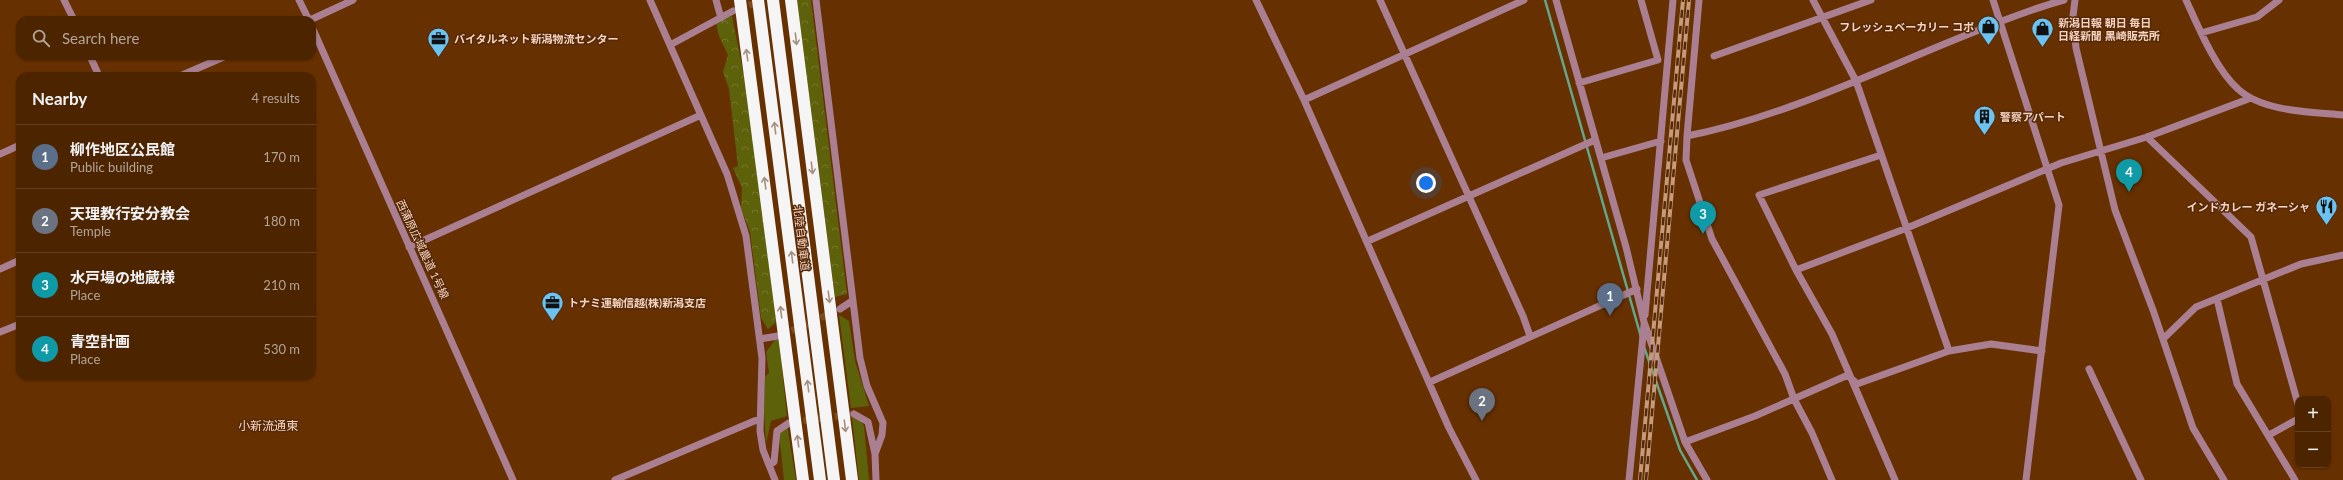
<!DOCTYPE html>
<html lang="en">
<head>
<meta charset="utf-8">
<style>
  :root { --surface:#4d2400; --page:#542c0a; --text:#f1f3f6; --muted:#b3a499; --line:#644122; --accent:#ea580c }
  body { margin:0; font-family:Lato,"Noto Sans JP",sans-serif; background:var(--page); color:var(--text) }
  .controls { position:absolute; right:12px; bottom:12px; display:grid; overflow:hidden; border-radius:8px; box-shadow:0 1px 3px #0004 }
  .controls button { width:36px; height:36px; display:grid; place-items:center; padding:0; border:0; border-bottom:1px solid var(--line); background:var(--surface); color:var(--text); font:20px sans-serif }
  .you { position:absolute; left:1426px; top:183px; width:14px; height:14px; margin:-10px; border:3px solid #fff; border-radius:50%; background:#1a73e8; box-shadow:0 0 0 6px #1a73e833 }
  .badge { display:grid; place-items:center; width:26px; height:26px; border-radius:50%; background:var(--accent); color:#fff; font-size:13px; font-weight:700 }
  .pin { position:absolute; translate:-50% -33px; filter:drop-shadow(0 1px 2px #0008) }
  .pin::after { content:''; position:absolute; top:21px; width:14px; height:12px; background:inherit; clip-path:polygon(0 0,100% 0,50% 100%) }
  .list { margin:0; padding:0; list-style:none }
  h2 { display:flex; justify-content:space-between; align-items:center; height:52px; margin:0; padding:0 16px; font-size:17px }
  h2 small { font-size:13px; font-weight:400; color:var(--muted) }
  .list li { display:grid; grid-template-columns:26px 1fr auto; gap:12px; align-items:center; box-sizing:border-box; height:64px; padding:0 16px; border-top:1px solid var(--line) }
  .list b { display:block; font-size:15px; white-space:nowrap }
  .list p { margin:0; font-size:13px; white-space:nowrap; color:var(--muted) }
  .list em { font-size:13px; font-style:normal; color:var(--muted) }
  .icon { flex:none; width:22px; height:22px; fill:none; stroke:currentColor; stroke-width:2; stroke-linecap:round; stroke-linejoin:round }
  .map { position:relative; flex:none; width:2343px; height:480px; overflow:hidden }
  .search { position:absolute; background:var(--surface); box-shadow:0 1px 3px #0004; left:16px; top:16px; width:300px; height:44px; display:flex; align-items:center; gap:10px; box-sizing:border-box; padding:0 14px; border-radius:12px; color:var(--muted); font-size:15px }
  .panel { position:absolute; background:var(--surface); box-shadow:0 1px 3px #0004; left:16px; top:72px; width:300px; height:308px; border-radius:12px }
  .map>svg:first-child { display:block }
  .green { fill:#5d610a }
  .forest { fill:url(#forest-crowns) }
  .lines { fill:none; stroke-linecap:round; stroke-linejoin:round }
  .stream { stroke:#63a68d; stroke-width:2.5 }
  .minor-tunnel { stroke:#7d491d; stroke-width:7; stroke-dasharray:7 3.5; stroke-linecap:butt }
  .minor { stroke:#aa7f91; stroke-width:7 }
  .highway { stroke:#f5f5f5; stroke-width:12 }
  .rail-casing { stroke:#c59b7c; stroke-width:4 }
  .rail { stroke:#552a0a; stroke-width:2.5; stroke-dasharray:8; stroke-linecap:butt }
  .oneway { stroke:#a59080 }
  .labels { text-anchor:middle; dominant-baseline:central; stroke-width:3; stroke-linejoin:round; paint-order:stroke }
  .poi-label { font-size:11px; font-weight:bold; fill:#f7d4bf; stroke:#552a0a; text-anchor:start }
  .street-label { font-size:11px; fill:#f7d4bf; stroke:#552a0a }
  .neighbourhood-label { font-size:12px; fill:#f7d4bf; stroke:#552a0a }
</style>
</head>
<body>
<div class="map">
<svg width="2343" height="480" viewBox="0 0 2343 480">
  <defs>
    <pattern id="forest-crowns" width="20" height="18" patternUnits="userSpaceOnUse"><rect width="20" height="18" fill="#5d610a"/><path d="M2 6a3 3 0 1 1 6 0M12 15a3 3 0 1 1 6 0" fill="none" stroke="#75772c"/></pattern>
  </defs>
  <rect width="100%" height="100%" fill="#673000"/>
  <path class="green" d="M839,315L849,321L855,361L869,406L851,408Z
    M775,340H779L787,416L771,421L766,444L764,412L765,377L769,373L766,352Z
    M852,417L861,421L864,426L869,480H859Z
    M787,425L796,480H784L779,434Z"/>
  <path class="forest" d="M797,0H811L847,294L835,297Z
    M732,16L748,96L776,322L768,329L761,318L750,232L741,208L742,188L733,168L738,166L729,89L723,72L728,55L719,36L716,23Z"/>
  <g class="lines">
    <path class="stream" d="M1545,0L1641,337
      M1644,347L1680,450L1697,480"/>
    <path class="minor-tunnel" d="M739,9L761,1
      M782,335L840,309
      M793,422L854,414"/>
    <path class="minor" d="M64,0L74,20
      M299,0L309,20
      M650,0L727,174L746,236L762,358L760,431L763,450L775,480
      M716,0L721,18
      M816,0L860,358L867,386L883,423L882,435L875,454L876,480
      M1256,0L1304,100L1449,428L1476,480
      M1380,0L1523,316L1530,336
      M1556,0L1626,247L1644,322L1685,442L1707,480
      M1699,0L1687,136C1784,117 1878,70 1969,34C2001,21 2031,9 2064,0
      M1813,0L1856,81L1949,351
      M1993,0L2059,205L2026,480
      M2075,0L2073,16L2076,48L2115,210L2153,310L2193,428L2224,480
      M2186,0C2198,26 2216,70 2238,89C2263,112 2311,112 2343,115
      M310,20L353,0
      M312,27L513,480
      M2201,33L2257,17L2279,0
      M670,45L733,11
      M90,56L99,76
      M1714,56L1871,0
      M180,76L226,56
      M1579,83L1658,60L1641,0
      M1304,100L1524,0
      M1687,136L1686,160L1712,239L1785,374L1794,399L1812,433L1832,480
      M2147,137L2251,237L2298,404
      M0,154L20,145
      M1881,155L1759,195L1796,270L1907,228L2061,163L2147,137L2251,98
      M1601,158L1661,141
      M1368,241L1595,140
      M409,247L701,115
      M0,269L20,260
      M1796,270L1832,334L1895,480
      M2217,299L2237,384L2295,480
      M840,309L852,301
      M1645,315L1673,0
      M0,332L20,324
      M760,339L778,336
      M2163,339L2196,307L2301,264L2343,255
      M2089,369L2141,480
      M1430,382L1637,289
      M854,414L868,422L875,454
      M2269,435L2298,419
      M1685,442L1755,416L1848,375L1857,384L1949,351L1991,344L2042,351
      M769,465L774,462L777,431L789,423
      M615,480L759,419
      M1629,480L1644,325"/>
    <path class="highway" d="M740,0L803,480
      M758,0L820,480
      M773,0L834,480
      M791,0L852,480"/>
    <defs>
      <path id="rail" d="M1640,480L1683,0
        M1646,480L1689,0"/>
    </defs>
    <use href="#rail" class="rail-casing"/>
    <use href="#rail" class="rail"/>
  </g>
  <defs><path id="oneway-shaft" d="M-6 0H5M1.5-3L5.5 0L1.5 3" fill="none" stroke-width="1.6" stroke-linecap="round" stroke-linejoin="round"/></defs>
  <g class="oneway">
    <use href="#oneway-shaft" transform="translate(796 39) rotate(83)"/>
    <use href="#oneway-shaft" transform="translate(747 55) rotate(-98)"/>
    <use href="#oneway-shaft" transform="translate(775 128) rotate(-97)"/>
    <use href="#oneway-shaft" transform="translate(812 168) rotate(83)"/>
    <use href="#oneway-shaft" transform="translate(765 183) rotate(-98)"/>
    <use href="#oneway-shaft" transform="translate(792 257) rotate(-97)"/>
    <use href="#oneway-shaft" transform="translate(829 297) rotate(83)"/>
    <use href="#oneway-shaft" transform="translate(781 312) rotate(-97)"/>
    <use href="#oneway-shaft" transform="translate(808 386) rotate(-97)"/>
    <use href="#oneway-shaft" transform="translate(845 426) rotate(83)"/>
    <use href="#oneway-shaft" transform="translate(798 441) rotate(-97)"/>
  </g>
  <defs>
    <symbol id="shop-pin" viewBox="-11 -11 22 30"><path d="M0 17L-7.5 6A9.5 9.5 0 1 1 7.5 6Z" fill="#6ac3f1" stroke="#552a0a"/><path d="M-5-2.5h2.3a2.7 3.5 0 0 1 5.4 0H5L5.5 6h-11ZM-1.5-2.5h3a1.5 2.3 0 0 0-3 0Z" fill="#111"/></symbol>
    <symbol id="office-pin" viewBox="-11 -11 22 30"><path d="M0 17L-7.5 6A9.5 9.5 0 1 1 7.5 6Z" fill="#6ac3f1" stroke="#552a0a"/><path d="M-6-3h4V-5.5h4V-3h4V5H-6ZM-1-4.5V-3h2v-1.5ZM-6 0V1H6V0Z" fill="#111"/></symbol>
    <symbol id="building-pin" viewBox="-11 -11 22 30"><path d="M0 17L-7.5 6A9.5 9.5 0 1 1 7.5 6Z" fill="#6ac3f1" stroke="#552a0a"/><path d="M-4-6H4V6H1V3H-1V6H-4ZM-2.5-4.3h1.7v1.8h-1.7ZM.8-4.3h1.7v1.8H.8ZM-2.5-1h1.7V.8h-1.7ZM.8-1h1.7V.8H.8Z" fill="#111"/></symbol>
    <symbol id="restaurant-pin" viewBox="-11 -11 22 30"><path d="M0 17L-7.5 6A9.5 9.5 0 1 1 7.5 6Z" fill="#6ac3f1" stroke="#552a0a"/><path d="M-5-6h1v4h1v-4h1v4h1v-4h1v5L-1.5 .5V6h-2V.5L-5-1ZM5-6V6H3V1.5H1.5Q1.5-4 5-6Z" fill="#111"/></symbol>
  </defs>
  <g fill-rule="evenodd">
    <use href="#shop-pin" x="1976" y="14" width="25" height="34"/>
    <use href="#shop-pin" x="2030" y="16" width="25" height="34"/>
    <use href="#office-pin" x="426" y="26" width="25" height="34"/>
    <use href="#building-pin" x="1972" y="104" width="25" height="34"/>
    <use href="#restaurant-pin" x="2314" y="194" width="25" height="34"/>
    <use href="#office-pin" x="540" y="290" width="25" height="34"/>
  </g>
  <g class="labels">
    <g class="poi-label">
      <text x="2058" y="22">新潟日報 朝日 毎日<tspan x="2058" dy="13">日経新聞 黒崎販売所</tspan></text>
      <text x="1974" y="26" text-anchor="end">フレッシュベーカリー コポ</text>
      <text x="454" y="38">バイタルネット新潟物流センター</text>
      <text x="2000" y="116">警察アパート</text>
      <text x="2310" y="206" text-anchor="end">インドカレー ガネーシャ</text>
      <text x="568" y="302">トナミ運輸信越(株)新潟支店</text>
    </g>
    <g class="street-label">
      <text transform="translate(802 238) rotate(83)">北陸自動車道</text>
      <text transform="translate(423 249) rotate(65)">西蒲原広域農道 1号線</text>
    </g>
    <g class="neighbourhood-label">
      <text x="268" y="425">小新流通東</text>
    </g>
  </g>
</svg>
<div class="controls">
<button>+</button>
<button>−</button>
</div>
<div class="you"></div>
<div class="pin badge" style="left:1610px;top:316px;background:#5c6f8a">1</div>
<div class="pin badge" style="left:1482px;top:421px;background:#6b7280">2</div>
<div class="pin badge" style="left:1703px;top:234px;background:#0f9aa8">3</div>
<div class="pin badge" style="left:2129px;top:192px;background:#0f9aa8">4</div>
<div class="search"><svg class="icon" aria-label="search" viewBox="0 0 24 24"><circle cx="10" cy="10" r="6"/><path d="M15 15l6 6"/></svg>Search here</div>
<section class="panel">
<h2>Nearby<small>4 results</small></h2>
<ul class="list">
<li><span class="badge" style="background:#5c6f8a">1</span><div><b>柳作地区公民館</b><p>Public building</p></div><em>170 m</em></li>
<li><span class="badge" style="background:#6b7280">2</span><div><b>天理教行安分教会</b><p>Temple</p></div><em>180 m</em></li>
<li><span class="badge" style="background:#0f9aa8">3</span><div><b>水戸場の地蔵様</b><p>Place</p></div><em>210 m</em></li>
<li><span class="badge" style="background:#0f9aa8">4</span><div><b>青空計画</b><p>Place</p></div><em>530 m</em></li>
</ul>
</section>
</div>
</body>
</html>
